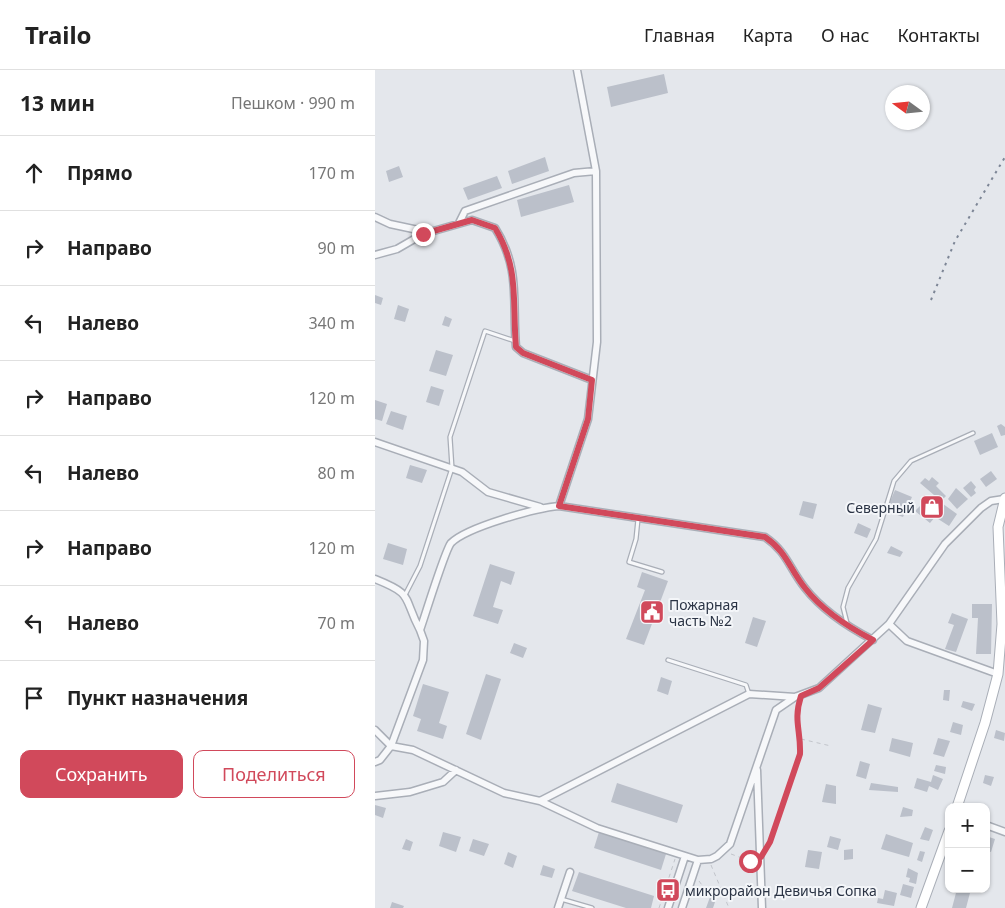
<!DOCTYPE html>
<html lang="ru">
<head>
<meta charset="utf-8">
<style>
  :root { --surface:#fff; --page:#f6f6f6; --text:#222; --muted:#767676; --line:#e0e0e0; --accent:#d1495b }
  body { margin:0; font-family:"Noto Sans",sans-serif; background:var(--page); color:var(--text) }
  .controls { position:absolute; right:15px; bottom:15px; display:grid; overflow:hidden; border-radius:10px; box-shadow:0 1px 4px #0004 }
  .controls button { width:45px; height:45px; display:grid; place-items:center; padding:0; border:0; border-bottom:1px solid var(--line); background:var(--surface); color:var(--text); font:25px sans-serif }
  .compass { position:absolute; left:510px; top:15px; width:45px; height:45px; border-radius:50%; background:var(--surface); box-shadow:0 1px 4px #0004; rotate:285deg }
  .stop { position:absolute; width:15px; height:15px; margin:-11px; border:4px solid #d1495b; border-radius:50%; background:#fff }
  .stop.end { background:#d1495b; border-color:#fff; box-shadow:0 1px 5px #0008 }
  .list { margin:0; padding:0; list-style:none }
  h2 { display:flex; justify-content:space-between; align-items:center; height:65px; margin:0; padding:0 20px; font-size:21px }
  h2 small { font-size:16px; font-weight:400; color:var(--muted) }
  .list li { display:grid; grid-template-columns:32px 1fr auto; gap:15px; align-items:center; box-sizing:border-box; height:75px; padding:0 20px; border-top:1px solid var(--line) }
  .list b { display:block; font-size:19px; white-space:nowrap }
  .list em { font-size:16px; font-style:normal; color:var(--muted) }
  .actions { display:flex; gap:10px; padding:15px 20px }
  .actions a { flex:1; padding:11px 0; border:1px solid var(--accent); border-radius:10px; text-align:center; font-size:18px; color:var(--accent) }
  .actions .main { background:var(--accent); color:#fff }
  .icon { flex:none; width:28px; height:28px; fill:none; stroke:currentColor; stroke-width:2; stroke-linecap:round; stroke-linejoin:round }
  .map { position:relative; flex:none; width:630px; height:838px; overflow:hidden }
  header { display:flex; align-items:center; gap:30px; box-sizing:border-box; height:70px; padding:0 25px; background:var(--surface); border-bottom:1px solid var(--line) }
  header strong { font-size:24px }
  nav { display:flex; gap:28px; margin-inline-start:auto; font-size:18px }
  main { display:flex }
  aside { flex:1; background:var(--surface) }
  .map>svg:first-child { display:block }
  .building { fill:#bbc0ca }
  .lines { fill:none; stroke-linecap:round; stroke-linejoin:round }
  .lane-casing { stroke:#a9aeb7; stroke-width:5.5 }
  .street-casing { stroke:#a9aeb7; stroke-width:9 }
  .secondary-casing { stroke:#a9aeb7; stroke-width:11 }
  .path { stroke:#c2c5cb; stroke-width:1; stroke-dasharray:4 4; stroke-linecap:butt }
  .lane { stroke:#f7f8fa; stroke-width:3 }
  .street { stroke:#f7f8fa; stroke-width:6 }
  .secondary { stroke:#fff; stroke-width:9 }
  .rail { stroke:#7d8696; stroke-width:2; stroke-dasharray:2.5 5; stroke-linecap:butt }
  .route { stroke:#d1495b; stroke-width:6 }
  .labels { text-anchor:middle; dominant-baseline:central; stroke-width:4; stroke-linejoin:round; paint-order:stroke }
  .poi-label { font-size:14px; fill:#2b3445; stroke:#f4f6f9; text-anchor:start }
</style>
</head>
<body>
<header>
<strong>Trailo</strong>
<nav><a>Главная</a><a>Карта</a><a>О нас</a><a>Контакты</a></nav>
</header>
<main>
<aside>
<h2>13 мин<small>Пешком · 990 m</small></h2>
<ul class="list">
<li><svg class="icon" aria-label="ahead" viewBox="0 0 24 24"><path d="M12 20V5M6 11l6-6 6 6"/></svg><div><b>Прямо</b></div><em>170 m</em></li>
<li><svg class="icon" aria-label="right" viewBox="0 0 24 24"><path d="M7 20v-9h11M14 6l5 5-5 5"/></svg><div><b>Направо</b></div><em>90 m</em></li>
<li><svg class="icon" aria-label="left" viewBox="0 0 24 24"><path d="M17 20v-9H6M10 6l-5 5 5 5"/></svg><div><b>Налево</b></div><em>340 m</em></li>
<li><svg class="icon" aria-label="right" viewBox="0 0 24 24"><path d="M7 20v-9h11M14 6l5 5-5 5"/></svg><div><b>Направо</b></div><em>120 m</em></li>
<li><svg class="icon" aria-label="left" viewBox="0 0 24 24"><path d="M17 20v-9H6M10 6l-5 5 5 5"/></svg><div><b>Налево</b></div><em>80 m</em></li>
<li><svg class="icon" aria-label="right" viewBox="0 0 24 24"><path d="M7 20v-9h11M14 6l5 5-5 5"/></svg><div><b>Направо</b></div><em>120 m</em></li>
<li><svg class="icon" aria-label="left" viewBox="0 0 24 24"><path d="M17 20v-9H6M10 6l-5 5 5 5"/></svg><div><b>Налево</b></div><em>70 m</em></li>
<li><svg class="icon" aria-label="arrive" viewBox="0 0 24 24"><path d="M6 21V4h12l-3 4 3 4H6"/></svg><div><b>Пункт назначения</b></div></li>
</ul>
<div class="actions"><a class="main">Сохранить</a><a>Поделиться</a></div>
</aside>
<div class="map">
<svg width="630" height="838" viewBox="0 0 630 838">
  <rect width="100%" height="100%" fill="#e4e7ec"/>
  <path class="building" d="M289,4L293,23L236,37L232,17Z
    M170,87L174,101L137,114L133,101Z
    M24,96L28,107L14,112L11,101Z
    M122,106L127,118L93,130L88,118Z
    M194,115L199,132L146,147L142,130Z
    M0,225L8,228L6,235L0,233Z
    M23,235L34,239L30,252L19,249Z
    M70,246L77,249L74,257L67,255Z
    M61,280L78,285L71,306L54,301Z
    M56,316L69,320L64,336L51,332Z
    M0,330L12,334L7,351L0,349Z
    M16,341L32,346L28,360L11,354Z
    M626,354L630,357V365L626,366L622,356Z
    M617,363L623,377L605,385L599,371Z
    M35,395L52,400L47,413L31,408Z
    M616,401L622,409L611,417L605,409Z
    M557,407L564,413L561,416L571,426L566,431L545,413L550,408L554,411Z
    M596,411L601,417L599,420L601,423L596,427L588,418Z
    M581,418L593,429L582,439L573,429Z
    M520,420L537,427L528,447L511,441Z
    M557,426L582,444L574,456L560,447L555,453L540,441L545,436L547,438Z
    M428,431L442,434L438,449L424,445Z
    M483,453L496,459L492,468L479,463Z
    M13,473L32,479L28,495L8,489Z
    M516,476L528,482L525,487L512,483Z
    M115,494L140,502L136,515L126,511L118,537L128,540L123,554L98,546Z
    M267,502L293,511L269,575L251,569L270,520L262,517Z
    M597,534H617L616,584H601L603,548H597Z
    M577,543L593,549L581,582L570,579L579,555L573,553Z
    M378,547L391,551L382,577L370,573Z
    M139,573L152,578L148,588L135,583Z
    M111,604L126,609L106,670L91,664Z
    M286,607L297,611L293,625L282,621Z
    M48,614L74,622L64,653L72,656L68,669L42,661L46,649L38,646Z
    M569,620H575L574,631L568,630Z
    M588,631L600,634L597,641L586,637Z
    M493,634L507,638L500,663L486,660Z
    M578,652L588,655L586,665L575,662Z
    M621,660L630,663L629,671L619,668Z
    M517,668L538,673L535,687L514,681Z
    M563,668L575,671L569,687L558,684Z
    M485,691L495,694L491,709L481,706Z
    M561,695L571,697L570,704L559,701Z
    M558,705L568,709L563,720L554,716L552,722L539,718L542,708L556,712Z
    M610,705L619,707L616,716L608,713Z
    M242,713L308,735L302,753L236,732Z
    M496,713L523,717V722L494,720Z
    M451,714L461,716V734L447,732Z
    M0,735L11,738L8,748L0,745Z
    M528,737L538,740L537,746L525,747Z
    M550,757L558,760L554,771L545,769Z
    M68,762L86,767L81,782L64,776Z
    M224,762L291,784L286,800L219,778Z
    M511,764L538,773L534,787L506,779Z
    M455,766L466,769L463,780L452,777Z
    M611,766L620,769L616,782L611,781Z
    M31,769L38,772L35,781L27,779Z
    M98,769L114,774L109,786L94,781Z
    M478,779V789L469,790V780Z
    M433,780L447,782L444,799L430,797Z
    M545,781L550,782L547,792L542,790Z
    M133,782L142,786L138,798L129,794Z
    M168,795L180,799L177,808L165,805Z
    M533,798L543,803L541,814L534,812L535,808L531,807Z
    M204,802L279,826L276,838H251L197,821Z
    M528,814L539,817L536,828L525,825Z
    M582,819H596L591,838H577Z
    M510,820L522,823L519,836L502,833L503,828L508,829Z
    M335,827L341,829L338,838H331Z
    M17,832L29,836L28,838H15Z"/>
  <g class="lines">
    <defs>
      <path id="lane" d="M263,449L261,469L254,492L287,502
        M30,525L45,496L77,398L75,367L110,261L140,271
        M472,553L468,537L473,518L501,469L519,411L536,391L598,363
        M293,590L371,615L374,624
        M186,829L217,838"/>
      <path id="street" d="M0,147L15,154L43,160L48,164L97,150L120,158C146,199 137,232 141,277L148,283L217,310
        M84,153L90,141L199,103L221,101
        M0,185L22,179L48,164
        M0,372L87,402L113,422L165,437
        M184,436L213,349L222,272L221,101L202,0
        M0,509C40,525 27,526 45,560
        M514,554L532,571L623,604
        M0,660L16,676L38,680L129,723L165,731L374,624L420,627L444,618L514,554L570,474L606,438L616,431L629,429
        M0,692L5,690L16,676L48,590L49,571L45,560C50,546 70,480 76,473C92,457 161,438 184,436L390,467C412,482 414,498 430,518C447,540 473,557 498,570
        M382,700L387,838
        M0,726L35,722L68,712L81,700
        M165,731L222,758L323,790L336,789L342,786L355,774L401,640L420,627
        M611,755L630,762
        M183,838L195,802
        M293,838L310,786
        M307,838L323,790"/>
      <path id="secondary" d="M582,737L610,653L623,604L627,554L623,457L630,428
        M546,838L574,761"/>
    </defs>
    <use href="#lane" class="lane-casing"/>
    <use href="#street" class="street-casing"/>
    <use href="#secondary" class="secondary-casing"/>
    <path class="path" d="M426,669L456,676
      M391,778L425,684C426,666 420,652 424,634
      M356,784L375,791L378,790
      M336,795L354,838
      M324,811L332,822
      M284,838L300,789"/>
    <use href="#lane" class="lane"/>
    <use href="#street" class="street"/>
    <use href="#secondary" class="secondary"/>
    <path class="rail" d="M556,230L580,171L630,87"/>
  </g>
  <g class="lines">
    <path class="route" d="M48,164L97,150L120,158C145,199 137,232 141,277L148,283L217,310L213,349L184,436L390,467C412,482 414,498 430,518C447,540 473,557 498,570L444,618L426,626C418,651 426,660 425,684L395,772L386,787L375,791"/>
  </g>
  <defs>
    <symbol id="shop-square" viewBox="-11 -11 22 22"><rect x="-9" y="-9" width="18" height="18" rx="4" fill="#d1495b" stroke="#f4f6f9"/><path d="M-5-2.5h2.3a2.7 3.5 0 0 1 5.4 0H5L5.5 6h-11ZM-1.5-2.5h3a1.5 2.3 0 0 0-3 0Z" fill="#fff"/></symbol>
    <symbol id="civic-square" viewBox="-11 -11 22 22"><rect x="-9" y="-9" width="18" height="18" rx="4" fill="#d1495b" stroke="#f4f6f9"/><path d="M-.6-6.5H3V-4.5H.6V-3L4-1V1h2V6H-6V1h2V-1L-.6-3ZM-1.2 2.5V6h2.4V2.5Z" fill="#fff"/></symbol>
    <symbol id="bus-square" viewBox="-11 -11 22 22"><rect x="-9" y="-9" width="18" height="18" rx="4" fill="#d1495b" stroke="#f4f6f9"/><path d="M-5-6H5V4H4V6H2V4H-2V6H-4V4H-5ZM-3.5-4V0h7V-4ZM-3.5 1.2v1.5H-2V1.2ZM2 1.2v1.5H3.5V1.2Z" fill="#fff"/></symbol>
  </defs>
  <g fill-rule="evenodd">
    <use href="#shop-square" x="543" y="423" width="28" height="28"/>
    <use href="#civic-square" x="263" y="528" width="28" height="28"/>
    <use href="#bus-square" x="279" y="806" width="28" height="28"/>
  </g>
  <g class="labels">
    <g class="poi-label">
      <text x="540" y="437" text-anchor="end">Северный</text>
      <text x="294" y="534">Пожарная<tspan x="294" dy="16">часть №2</tspan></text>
      <text x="310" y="820">микрорайон Девичья Сопка</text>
    </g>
  </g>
</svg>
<div class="controls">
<button>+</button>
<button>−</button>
</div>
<svg class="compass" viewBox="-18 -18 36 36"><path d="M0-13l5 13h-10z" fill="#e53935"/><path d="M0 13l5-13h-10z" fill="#767676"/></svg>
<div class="stop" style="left:375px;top:791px"></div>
<div class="stop end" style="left:48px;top:164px"></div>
</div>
</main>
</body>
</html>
